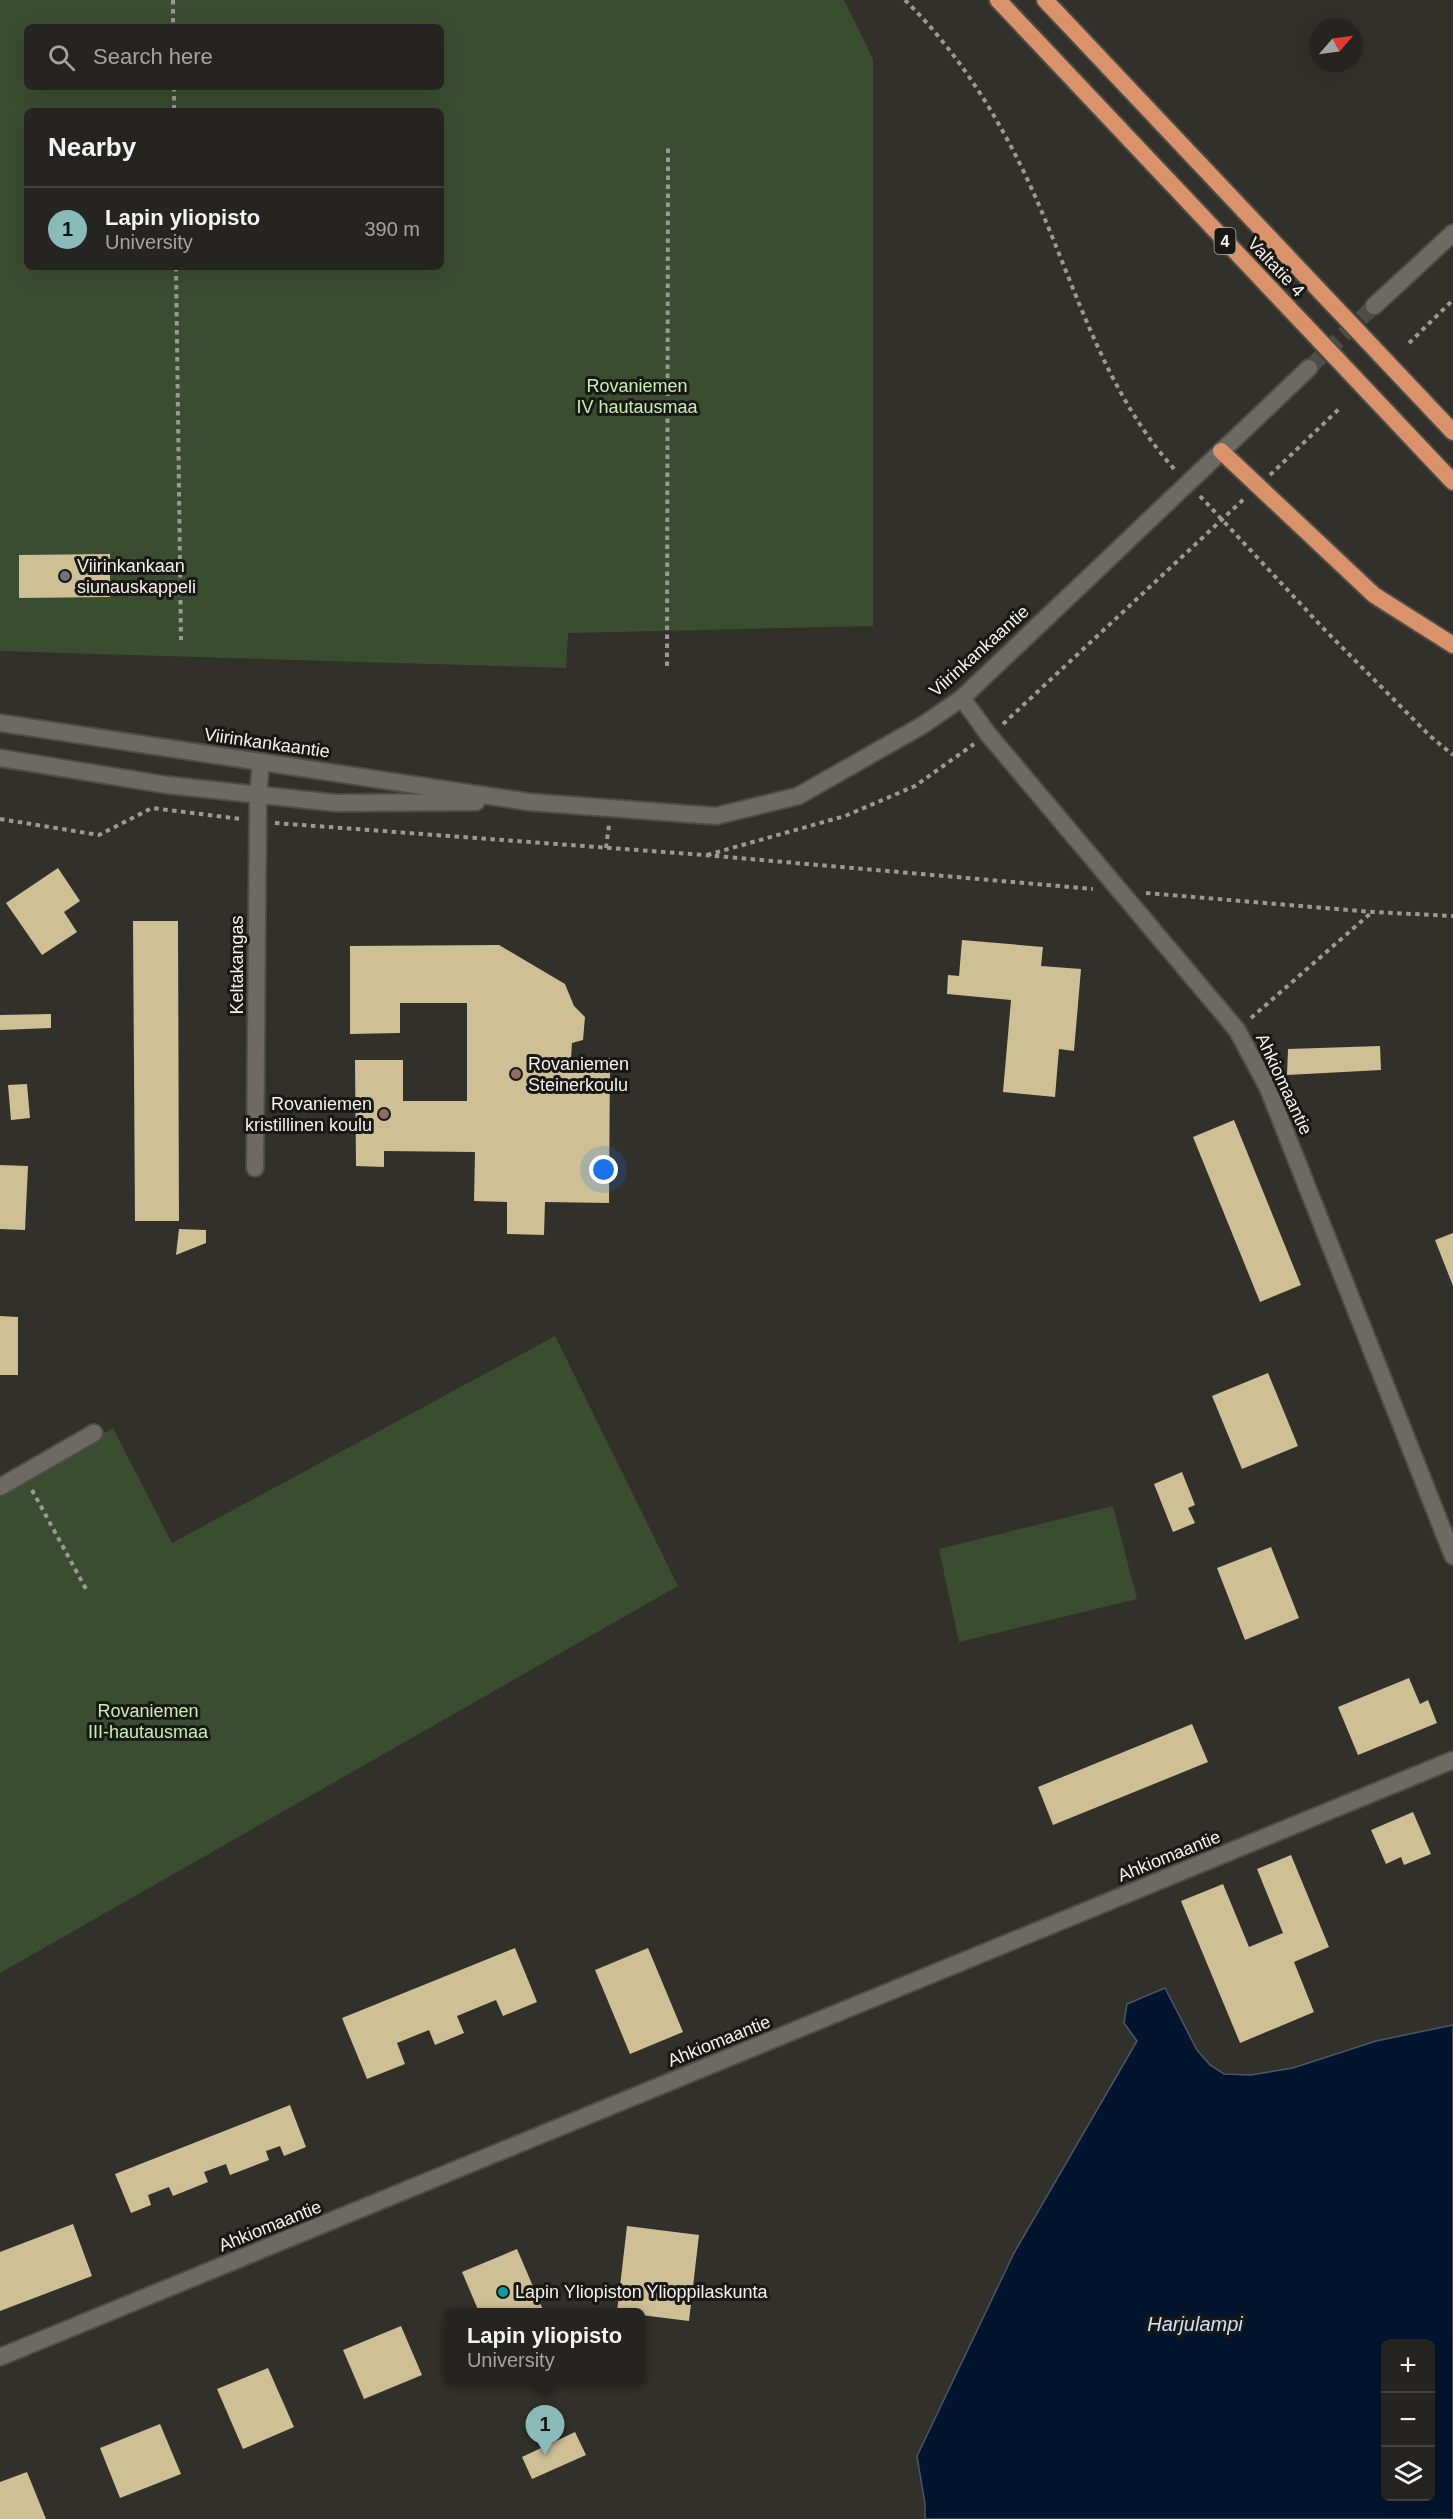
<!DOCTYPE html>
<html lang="en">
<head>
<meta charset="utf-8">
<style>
  :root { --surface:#262420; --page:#2e2c29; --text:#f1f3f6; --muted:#a4a4a5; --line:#42413e; --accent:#8bbbb9 }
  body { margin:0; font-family:Helvetica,sans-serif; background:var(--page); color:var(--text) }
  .controls { position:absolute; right:18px; bottom:18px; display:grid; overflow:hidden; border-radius:9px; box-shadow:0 6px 24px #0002 }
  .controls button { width:54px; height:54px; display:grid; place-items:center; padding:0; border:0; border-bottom:2px solid var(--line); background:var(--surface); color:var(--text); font:30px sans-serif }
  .compass { position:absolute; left:1309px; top:18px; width:54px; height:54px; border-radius:50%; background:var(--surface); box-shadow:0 6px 24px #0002; rotate:62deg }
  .you { position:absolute; left:604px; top:1170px; width:21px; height:21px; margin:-15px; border:4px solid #fff; border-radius:50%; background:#1a73e8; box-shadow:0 0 0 9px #1a73e833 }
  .badge { display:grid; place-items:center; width:39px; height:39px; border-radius:50%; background:var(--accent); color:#111; font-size:20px; font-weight:700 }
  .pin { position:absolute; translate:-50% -50px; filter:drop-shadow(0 2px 3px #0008) }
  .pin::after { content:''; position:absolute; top:32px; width:21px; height:18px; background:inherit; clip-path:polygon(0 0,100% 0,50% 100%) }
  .popup { position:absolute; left:444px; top:2308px; width:201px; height:78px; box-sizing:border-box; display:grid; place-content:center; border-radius:9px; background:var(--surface); filter:drop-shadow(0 2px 4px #0005); font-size:20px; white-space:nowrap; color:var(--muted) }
  .popup b { font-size:22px; color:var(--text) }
  .popup::after { content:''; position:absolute; left:50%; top:100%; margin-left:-12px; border:12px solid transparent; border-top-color:var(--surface) }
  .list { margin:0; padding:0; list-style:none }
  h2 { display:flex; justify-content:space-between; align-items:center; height:78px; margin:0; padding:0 24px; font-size:26px }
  h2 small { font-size:20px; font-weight:400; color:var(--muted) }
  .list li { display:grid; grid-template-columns:39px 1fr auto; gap:18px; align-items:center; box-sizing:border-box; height:84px; padding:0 24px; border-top:2px solid var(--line) }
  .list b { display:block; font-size:22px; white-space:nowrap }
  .list p { margin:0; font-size:20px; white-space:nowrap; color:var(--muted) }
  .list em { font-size:20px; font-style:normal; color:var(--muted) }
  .icon { flex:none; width:33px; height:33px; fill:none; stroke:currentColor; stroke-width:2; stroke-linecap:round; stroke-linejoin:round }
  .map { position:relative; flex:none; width:1453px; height:2519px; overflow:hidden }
  .search { position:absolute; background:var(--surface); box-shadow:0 6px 24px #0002; left:24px; top:24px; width:420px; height:66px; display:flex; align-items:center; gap:15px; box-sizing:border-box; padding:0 21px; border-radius:9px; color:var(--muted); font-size:22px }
  .panel { position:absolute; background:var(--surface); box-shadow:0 6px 24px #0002; left:24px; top:108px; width:420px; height:162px; border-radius:9px }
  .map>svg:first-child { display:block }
  .green { fill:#3b4d31; fill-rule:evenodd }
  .water { fill:#02142e; stroke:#4b5768; stroke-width:1.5; fill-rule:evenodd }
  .building { fill:#cebf95 }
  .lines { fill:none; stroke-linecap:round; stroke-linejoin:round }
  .tertiary-tunnel { stroke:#4f4d47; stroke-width:16; stroke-dasharray:16 8; stroke-linecap:butt }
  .minor-casing { stroke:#4e4c47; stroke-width:20 }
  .tertiary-casing { stroke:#4e4c47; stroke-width:20 }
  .trunk-casing { stroke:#4e4c47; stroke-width:20 }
  .path { stroke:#9b9994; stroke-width:4; stroke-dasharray:4.5 4.5; stroke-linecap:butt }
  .minor { stroke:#6c6a63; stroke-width:16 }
  .tertiary { stroke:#6c6a63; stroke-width:16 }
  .trunk { stroke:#da926a; stroke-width:16 }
  .worship-dot { fill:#6b7280; stroke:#191815; stroke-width:2 }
  .education-dot { fill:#8d6e63; stroke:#191815; stroke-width:2 }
  .culture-dot { fill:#0f9aa8; stroke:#191815; stroke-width:2 }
  .labels { text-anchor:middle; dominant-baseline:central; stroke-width:6; stroke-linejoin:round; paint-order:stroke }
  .shield { fill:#191815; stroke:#b2b1ad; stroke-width:1.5 }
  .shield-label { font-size:16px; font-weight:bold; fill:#f4f2ee }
  .street-label { font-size:18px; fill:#f4f2ee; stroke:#191815 }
  .park-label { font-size:18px; fill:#c7eeb3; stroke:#191815 }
  .poi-label { font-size:18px; fill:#f4f2ee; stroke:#191815; text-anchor:start }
  .water-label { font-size:20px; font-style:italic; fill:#d1e1f8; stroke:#191815 }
</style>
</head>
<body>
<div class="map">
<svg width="1453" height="2519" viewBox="0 0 1453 2519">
  <rect width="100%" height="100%" fill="#32302a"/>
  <path class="green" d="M0,0H844L873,59V626L568,633L566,668L0,651ZM27,27H441V87H27ZM27,111H441V267H27Z
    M555,1336L678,1586L0,1973V1490L113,1428L172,1543Z
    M1113,1506L1137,1599L959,1642L939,1549Z"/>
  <path class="water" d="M1165,1988L1197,2050L1210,2065L1224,2074L1251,2075L1293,2068L1376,2041L1453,2025V2519H925V2504L917,2456L1014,2253L1137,2041L1124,2023L1127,2004ZM1386,2344H1430V2496H1386Z"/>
  <path class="building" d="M110,554V597L19,598V555Z
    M58,868L80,901L64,912L77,932L42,955L6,903Z
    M133,921H178L179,1221H135Z
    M962,940L1043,947L1041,966L1081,969L1074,1051L1059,1049L1055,1097L1003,1092L1011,1000L947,994L948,975L959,976Z
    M499,945L565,984L574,1006L585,1017L583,1040L572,1043L571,1058H610L609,1203L545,1202L544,1235L507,1234V1202L474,1201L475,1152L384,1151V1167L356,1166L355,1060H403V1101H467V1003H400V1033L350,1034V946Z
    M51,1014V1028L0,1030V1015Z
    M1380,1046L1381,1070L1287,1075L1288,1049Z
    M27,1084L30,1118L11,1120L8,1085Z
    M1234,1120L1301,1285L1260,1302L1193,1137Z
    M0,1165L28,1166L25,1230L0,1229Z
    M179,1229L206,1230V1243L176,1255Z
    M1453,1233V1286L1435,1240Z
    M0,1316L18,1317V1375H0Z
    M1268,1373L1298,1446L1242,1469L1212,1396Z
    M1182,1472L1195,1505L1188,1508L1195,1523L1173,1532L1154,1484Z
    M1271,1547L1299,1618L1245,1640L1217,1568Z
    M1409,1678L1420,1704L1428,1700L1437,1723L1358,1755L1338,1707Z
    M1192,1724L1208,1762L1053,1825L1038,1787Z
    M1413,1812L1431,1854L1404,1865L1401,1857L1386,1864L1371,1830Z
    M1291,1855L1329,1947L1294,1962L1314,2012L1240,2043L1181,1901L1223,1884L1249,1947L1283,1933L1257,1869Z
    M515,1948L537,2002L503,2016L496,2000L457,2016L464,2033L435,2045L429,2030L397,2043L405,2064L367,2079L342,2018Z
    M648,1948L683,2032L630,2054L595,1970Z
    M290,2105L306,2147L284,2156L280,2146L266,2151L269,2160L230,2175L226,2164L204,2172L208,2182L173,2196L169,2187L148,2195L151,2205L131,2213L115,2174Z
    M73,2224L92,2276L0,2311V2252Z
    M627,2226L699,2235L689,2321L641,2315V2312H617Z
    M517,2249L544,2312H479L462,2272Z
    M401,2326L422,2375L364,2399L343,2350Z
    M268,2368L294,2427L243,2449L217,2389Z
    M160,2424L181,2474L120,2498L100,2448Z
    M575,2432L586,2455L532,2479L522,2457Z
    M27,2472L46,2519H0V2482Z"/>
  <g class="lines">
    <path class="tertiary-tunnel" d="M1309,368L1374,306"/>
    <defs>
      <path id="minor" d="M962,698L988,734L1237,1030L1268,1088L1453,1556
        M255,1168L258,796L261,762
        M0,1487L94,1433
        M0,2357L1453,1760"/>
      <path id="tertiary" d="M1374,306L1453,233
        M0,723L529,802L716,816L798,796L923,725L962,698L1309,368
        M0,758L167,785L336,803L476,802"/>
      <path id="trunk" d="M998,0L1453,482
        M1045,0L1453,432
        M1221,451L1374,595L1453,645"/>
    </defs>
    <use href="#minor" class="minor-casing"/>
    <use href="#tertiary" class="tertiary-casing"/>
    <use href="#trunk" class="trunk-casing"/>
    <path class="path" d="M173,0V27
      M905,0C961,55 1003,124 1035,196C1077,291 1105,393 1176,471
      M174,87V111
      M176,267L181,640
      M1409,343L1453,300
      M1270,475L1341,407
      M1200,496L1323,628L1430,736L1453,755
      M667,666L668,148
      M1003,724L1245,498
      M0,819L99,835L152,808L241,819
      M275,823L704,855L1093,889
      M606,848L609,825
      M707,855L845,816L915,786L974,744
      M1146,893L1373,912L1453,916
      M1251,1018L1372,912
      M32,1490L86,1589"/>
    <use href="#minor" class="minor"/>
    <use href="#tertiary" class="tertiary"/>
    <use href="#trunk" class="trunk"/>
  </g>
  <circle class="worship-dot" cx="65" cy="576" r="6"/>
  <g class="education-dot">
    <circle cx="516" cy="1074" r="6"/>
    <circle cx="384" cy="1114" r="6"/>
  </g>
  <circle class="culture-dot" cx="503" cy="2292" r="6"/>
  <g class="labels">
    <rect class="shield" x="1214.5" y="228" width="21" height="26" rx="4.5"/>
    <g class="shield-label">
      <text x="1225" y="241">4</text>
    </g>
    <g class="street-label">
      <text transform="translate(1276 267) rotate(47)">Valtatie 4</text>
      <text transform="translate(979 651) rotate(-42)">Viirinkankaantie</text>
      <text transform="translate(267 743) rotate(8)">Viirinkankaantie</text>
      <text transform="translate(237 965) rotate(-90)">Keltakangas</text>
      <text transform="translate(1284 1084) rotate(65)">Ahkiomaantie</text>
      <text transform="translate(1169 1856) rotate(-22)">Ahkiomaantie</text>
      <text transform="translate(719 2041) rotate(-22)">Ahkiomaantie</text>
      <text transform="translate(270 2226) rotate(-22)">Ahkiomaantie</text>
    </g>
    <g class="park-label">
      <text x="637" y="386">Rovaniemen<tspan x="637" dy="21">IV hautausmaa</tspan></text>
      <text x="148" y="1711">Rovaniemen<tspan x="148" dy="21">III-hautausmaa</tspan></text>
    </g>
    <g class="poi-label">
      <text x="77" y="566">Viirinkankaan<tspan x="77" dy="21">siunauskappeli</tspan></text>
      <text x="528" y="1064">Rovaniemen<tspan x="528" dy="21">Steinerkoulu</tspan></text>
      <text x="372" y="1104" text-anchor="end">Rovaniemen<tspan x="372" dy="21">kristillinen koulu</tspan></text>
      <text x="515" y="2292">Lapin Yliopiston Ylioppilaskunta</text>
    </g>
    <g class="water-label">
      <text x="1195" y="2324">Harjulampi</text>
    </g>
  </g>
</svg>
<div class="controls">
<button>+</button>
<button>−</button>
<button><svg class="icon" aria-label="layers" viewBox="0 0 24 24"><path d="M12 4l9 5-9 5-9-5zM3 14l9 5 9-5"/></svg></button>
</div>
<svg class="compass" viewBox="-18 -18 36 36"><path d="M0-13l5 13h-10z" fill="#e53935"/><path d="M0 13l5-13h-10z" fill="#a4a4a5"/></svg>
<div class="you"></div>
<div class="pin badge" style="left:545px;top:2455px">1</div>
<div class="popup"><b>Lapin yliopisto</b>University</div>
<div class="search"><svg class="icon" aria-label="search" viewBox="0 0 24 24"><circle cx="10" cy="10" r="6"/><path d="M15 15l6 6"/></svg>Search here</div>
<section class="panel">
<h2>Nearby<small></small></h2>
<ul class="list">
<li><span class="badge">1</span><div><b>Lapin yliopisto</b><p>University</p></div><em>390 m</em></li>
</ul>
</section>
</div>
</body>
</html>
